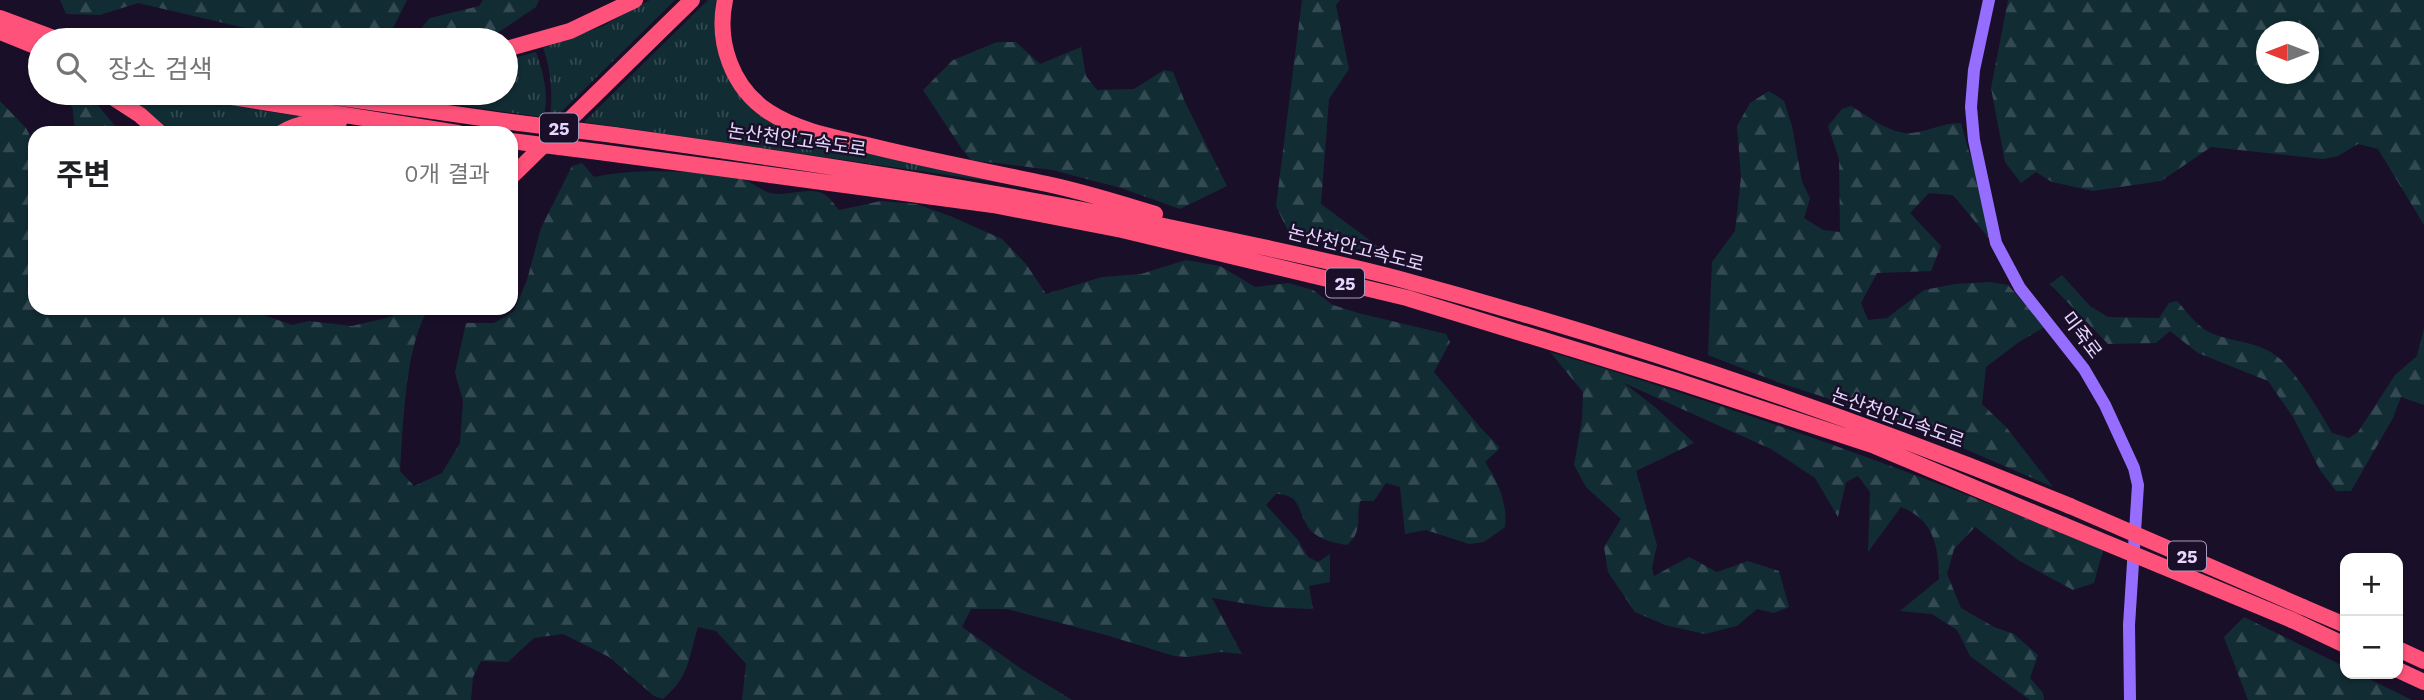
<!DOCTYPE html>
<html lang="ko">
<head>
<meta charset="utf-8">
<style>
  :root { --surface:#fff; --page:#f6f6f6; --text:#202124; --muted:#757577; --line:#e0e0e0 }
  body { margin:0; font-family:"Work Sans","Noto Sans KR",sans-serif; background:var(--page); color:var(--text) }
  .controls { position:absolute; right:21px; bottom:21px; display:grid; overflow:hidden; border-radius:14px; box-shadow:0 2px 5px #0004 }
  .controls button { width:63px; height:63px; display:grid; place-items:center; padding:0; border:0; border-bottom:2px solid var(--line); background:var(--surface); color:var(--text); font:35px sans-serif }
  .compass { position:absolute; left:2256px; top:21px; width:63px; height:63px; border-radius:50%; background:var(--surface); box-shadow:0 2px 5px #0004; rotate:270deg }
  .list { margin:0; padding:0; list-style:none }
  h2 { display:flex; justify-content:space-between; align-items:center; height:91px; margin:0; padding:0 28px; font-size:30px }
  h2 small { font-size:23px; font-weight:400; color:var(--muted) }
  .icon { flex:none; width:38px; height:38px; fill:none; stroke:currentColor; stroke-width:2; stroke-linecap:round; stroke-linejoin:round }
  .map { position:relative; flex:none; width:2424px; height:700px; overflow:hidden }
  .search { position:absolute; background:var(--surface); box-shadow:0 2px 5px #0004; left:28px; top:28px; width:490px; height:77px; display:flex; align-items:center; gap:18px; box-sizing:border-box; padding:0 24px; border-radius:38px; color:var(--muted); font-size:26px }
  .panel { position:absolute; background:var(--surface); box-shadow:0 2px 5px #0004; left:28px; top:126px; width:490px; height:189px; border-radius:21px }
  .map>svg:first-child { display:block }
  .grass { fill:url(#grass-tufts) }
  .forest { fill:url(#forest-firs); fill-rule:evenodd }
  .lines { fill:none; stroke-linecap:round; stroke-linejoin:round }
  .secondary { stroke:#966eff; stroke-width:12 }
  .highway { stroke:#ff527a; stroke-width:16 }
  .highway-bridge { stroke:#ff527a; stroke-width:16 }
  .labels { text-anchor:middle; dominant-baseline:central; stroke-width:5; stroke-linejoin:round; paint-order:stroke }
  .shield { fill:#1a0f29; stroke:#a99bbf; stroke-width:2 }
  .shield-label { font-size:18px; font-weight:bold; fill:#e6d7ff }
  .street-label { font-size:19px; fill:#e6d7ff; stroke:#1a0f29 }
</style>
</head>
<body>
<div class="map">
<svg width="2424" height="700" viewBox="0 0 2424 700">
  <defs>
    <pattern id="grass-tufts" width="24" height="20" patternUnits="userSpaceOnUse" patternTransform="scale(1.75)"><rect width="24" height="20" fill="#122c34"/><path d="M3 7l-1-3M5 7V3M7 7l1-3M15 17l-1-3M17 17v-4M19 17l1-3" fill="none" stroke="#344a52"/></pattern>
    <pattern id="forest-firs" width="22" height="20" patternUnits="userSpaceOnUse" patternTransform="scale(1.75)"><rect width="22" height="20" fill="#122c34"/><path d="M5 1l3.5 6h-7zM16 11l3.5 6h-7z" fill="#344a52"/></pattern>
  </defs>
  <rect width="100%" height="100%" fill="#1a0f29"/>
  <path class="grass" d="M650,0H675L555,118L550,117C553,93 551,70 543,48L603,26Z
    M708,0H720L717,25L760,112L1023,186L584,122Z
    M536,52C543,71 550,98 543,117L368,93H506V60Z
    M121,93H177L246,108L304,117L278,126L269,133H169Z"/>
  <path class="forest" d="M60,0H407L391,32L369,40H312L254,30L138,3L100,15L66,14Z
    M483,0H539L536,7L490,38L481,40H412L430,18L479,6Z
    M1302,0H1340L1336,5L1349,69L1329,99L1321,204L1395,259L1287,229L1276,206Z
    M2008,0H2424V225L2378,149L2358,144L2338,156L2323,159L2211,147L2161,181L2093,191L2052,182L2036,172L2021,183L2005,162L1991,88ZM2266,32H2308V74H2266Z
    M997,42H1016L1040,64L1081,47L1086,76L1097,90L1134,89L1164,70L1173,72L1185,102L1227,186L1180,209L1121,188L1052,170L971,160L962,149L923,90L953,60Z
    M1769,91L1784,101L1792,126L1802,182L1810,198L1804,218L1823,230L1840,232L1839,159L1828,126L1842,109L1851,106C1868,116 1891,135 1912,133C1929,131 1943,123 1961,123L1969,152L1986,194L1992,242L1953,195L1929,193L1910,213L1941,246L1931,271L1877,273L1861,303L1868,320L1887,318L1924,290L1955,284L1991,282L2008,285L2045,327L2019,342L1986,367L1982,404L2006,427L2053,487L1905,423L1780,383L1708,355L1712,262L1735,231L1741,177L1737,126L1750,103Z
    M66,93H85L91,97L121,133H75L73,110Z
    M0,101L26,128L35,145V308H244L292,325L309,321L352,326L386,318L410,309L426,313C405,351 403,427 400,471L414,486L442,473L460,443L463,401L455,372L466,323H494L514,311L527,280L541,228L572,166L582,163L594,177C632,168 702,170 741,179C751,181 760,190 770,193C787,197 808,186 824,194C830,197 835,206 839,210L881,201L916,204L950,216L1002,239L1026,264L1046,294L1102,277L1141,274L1186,260L1220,266L1255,287L1288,283L1313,290L1333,305L1358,313L1446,334L1450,342L1434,372L1479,426L1500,448L1485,462C1498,481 1508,505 1505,527L1484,542L1469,544L1426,530L1405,534L1400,487L1386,483L1374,501H1360C1356,518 1363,532 1347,545C1334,543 1316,539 1308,527C1298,513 1302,494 1276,494L1266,505L1298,540L1308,557L1318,562L1330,554V582L1309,586L1313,609L1266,607L1212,598L1242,654L1221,652L1189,657L1174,656L1106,635L1007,609H971L962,627L1023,670L1072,700H742L746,664L716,631L698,627C688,659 690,676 663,699L654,696L609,657L563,634L534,638L508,662L481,661L473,677L471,700H0Z
    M2062,275L2090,306L2108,317L2159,318L2169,303L2177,301C2188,313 2198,328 2213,334C2234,342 2261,342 2279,358C2296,372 2321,413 2332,433L2349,438L2358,432L2395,375L2417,356L2424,328V405L2401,397L2393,418L2351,491H2336L2320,470L2293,417L2268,381L2198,353L2170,331L2156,343L2108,344L2050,284Z
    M1550,352C1737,408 1922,474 2103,550L2094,583L2073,590L2018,560L1975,527L1954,549L1947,574L1961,608L1994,627L2014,634L2038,655L2030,678L2043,693L2044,700H2030L1970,656L1957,630L1932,614L1900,611L1939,579C1939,548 1934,519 1901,507L1868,552L1870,492L1858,476L1846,482L1838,517L1815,478L1771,449L1624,383L1656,408L1694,443L1636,471L1657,545L1652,568L1654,576L1689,557L1717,572L1748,561L1779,571L1789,607L1774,613L1757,609L1737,626L1705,634L1665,625L1635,612L1608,572L1604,547L1621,519L1586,487L1574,465L1582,420L1583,392Z
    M2244,617L2345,667V674H2359L2412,700H2248L2224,637Z"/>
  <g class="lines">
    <path class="secondary" d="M1989,0L1974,70L1971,107L1974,140L1996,243L2020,288L2084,369L2105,405L2134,468L2138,485L2129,625L2130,700"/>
    <path class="highway" d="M725,0C716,42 732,88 769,112C800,132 840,138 875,147C932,161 990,172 1047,184C1084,192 1120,203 1155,214
      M0,18L59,40
      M0,32L40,48
      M506,49L570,31L635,0
      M106,93L140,115L160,133
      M206,93L458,133
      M307,93L503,121
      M281,133C299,122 318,121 339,122
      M614,135C814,163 1013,193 1211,236C1273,249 1335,262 1396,278C1625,340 1851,416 2070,506
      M599,152L993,205L1122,230L1407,298L1677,381L1875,446L2063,525
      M511,177L692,0
      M2303,607L2345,625
      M2292,620L2345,645
      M2398,649L2424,661
      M2398,670L2424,682"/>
    <path class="highway-bridge" d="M503,121L614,135
      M511,141L599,152
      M2070,506L2303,607
      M2063,525L2292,620"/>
  </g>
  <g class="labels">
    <g class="shield">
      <rect x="540" y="113.5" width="38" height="29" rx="5"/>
      <rect x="1326" y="268.5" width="38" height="29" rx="5"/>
      <rect x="2168" y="541.5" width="38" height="29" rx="5"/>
    </g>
    <g class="shield-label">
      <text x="559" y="128">25</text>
      <text x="1345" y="283">25</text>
      <text x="2187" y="556">25</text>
    </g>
    <g class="street-label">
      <text transform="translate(797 140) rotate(8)">논산천안고속도로</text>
      <text transform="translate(1356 248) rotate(14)">논산천안고속도로</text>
      <text transform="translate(2082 335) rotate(53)">미죽로</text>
      <text transform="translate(1898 418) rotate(20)">논산천안고속도로</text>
    </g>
  </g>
</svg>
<div class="controls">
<button>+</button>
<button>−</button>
</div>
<svg class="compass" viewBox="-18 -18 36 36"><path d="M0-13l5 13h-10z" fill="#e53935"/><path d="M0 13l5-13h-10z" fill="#757577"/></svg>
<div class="search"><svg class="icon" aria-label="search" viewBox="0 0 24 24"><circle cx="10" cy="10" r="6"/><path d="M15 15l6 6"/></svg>장소 검색</div>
<section class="panel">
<h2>주변<small>0개 결과</small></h2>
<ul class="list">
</ul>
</section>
</div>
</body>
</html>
